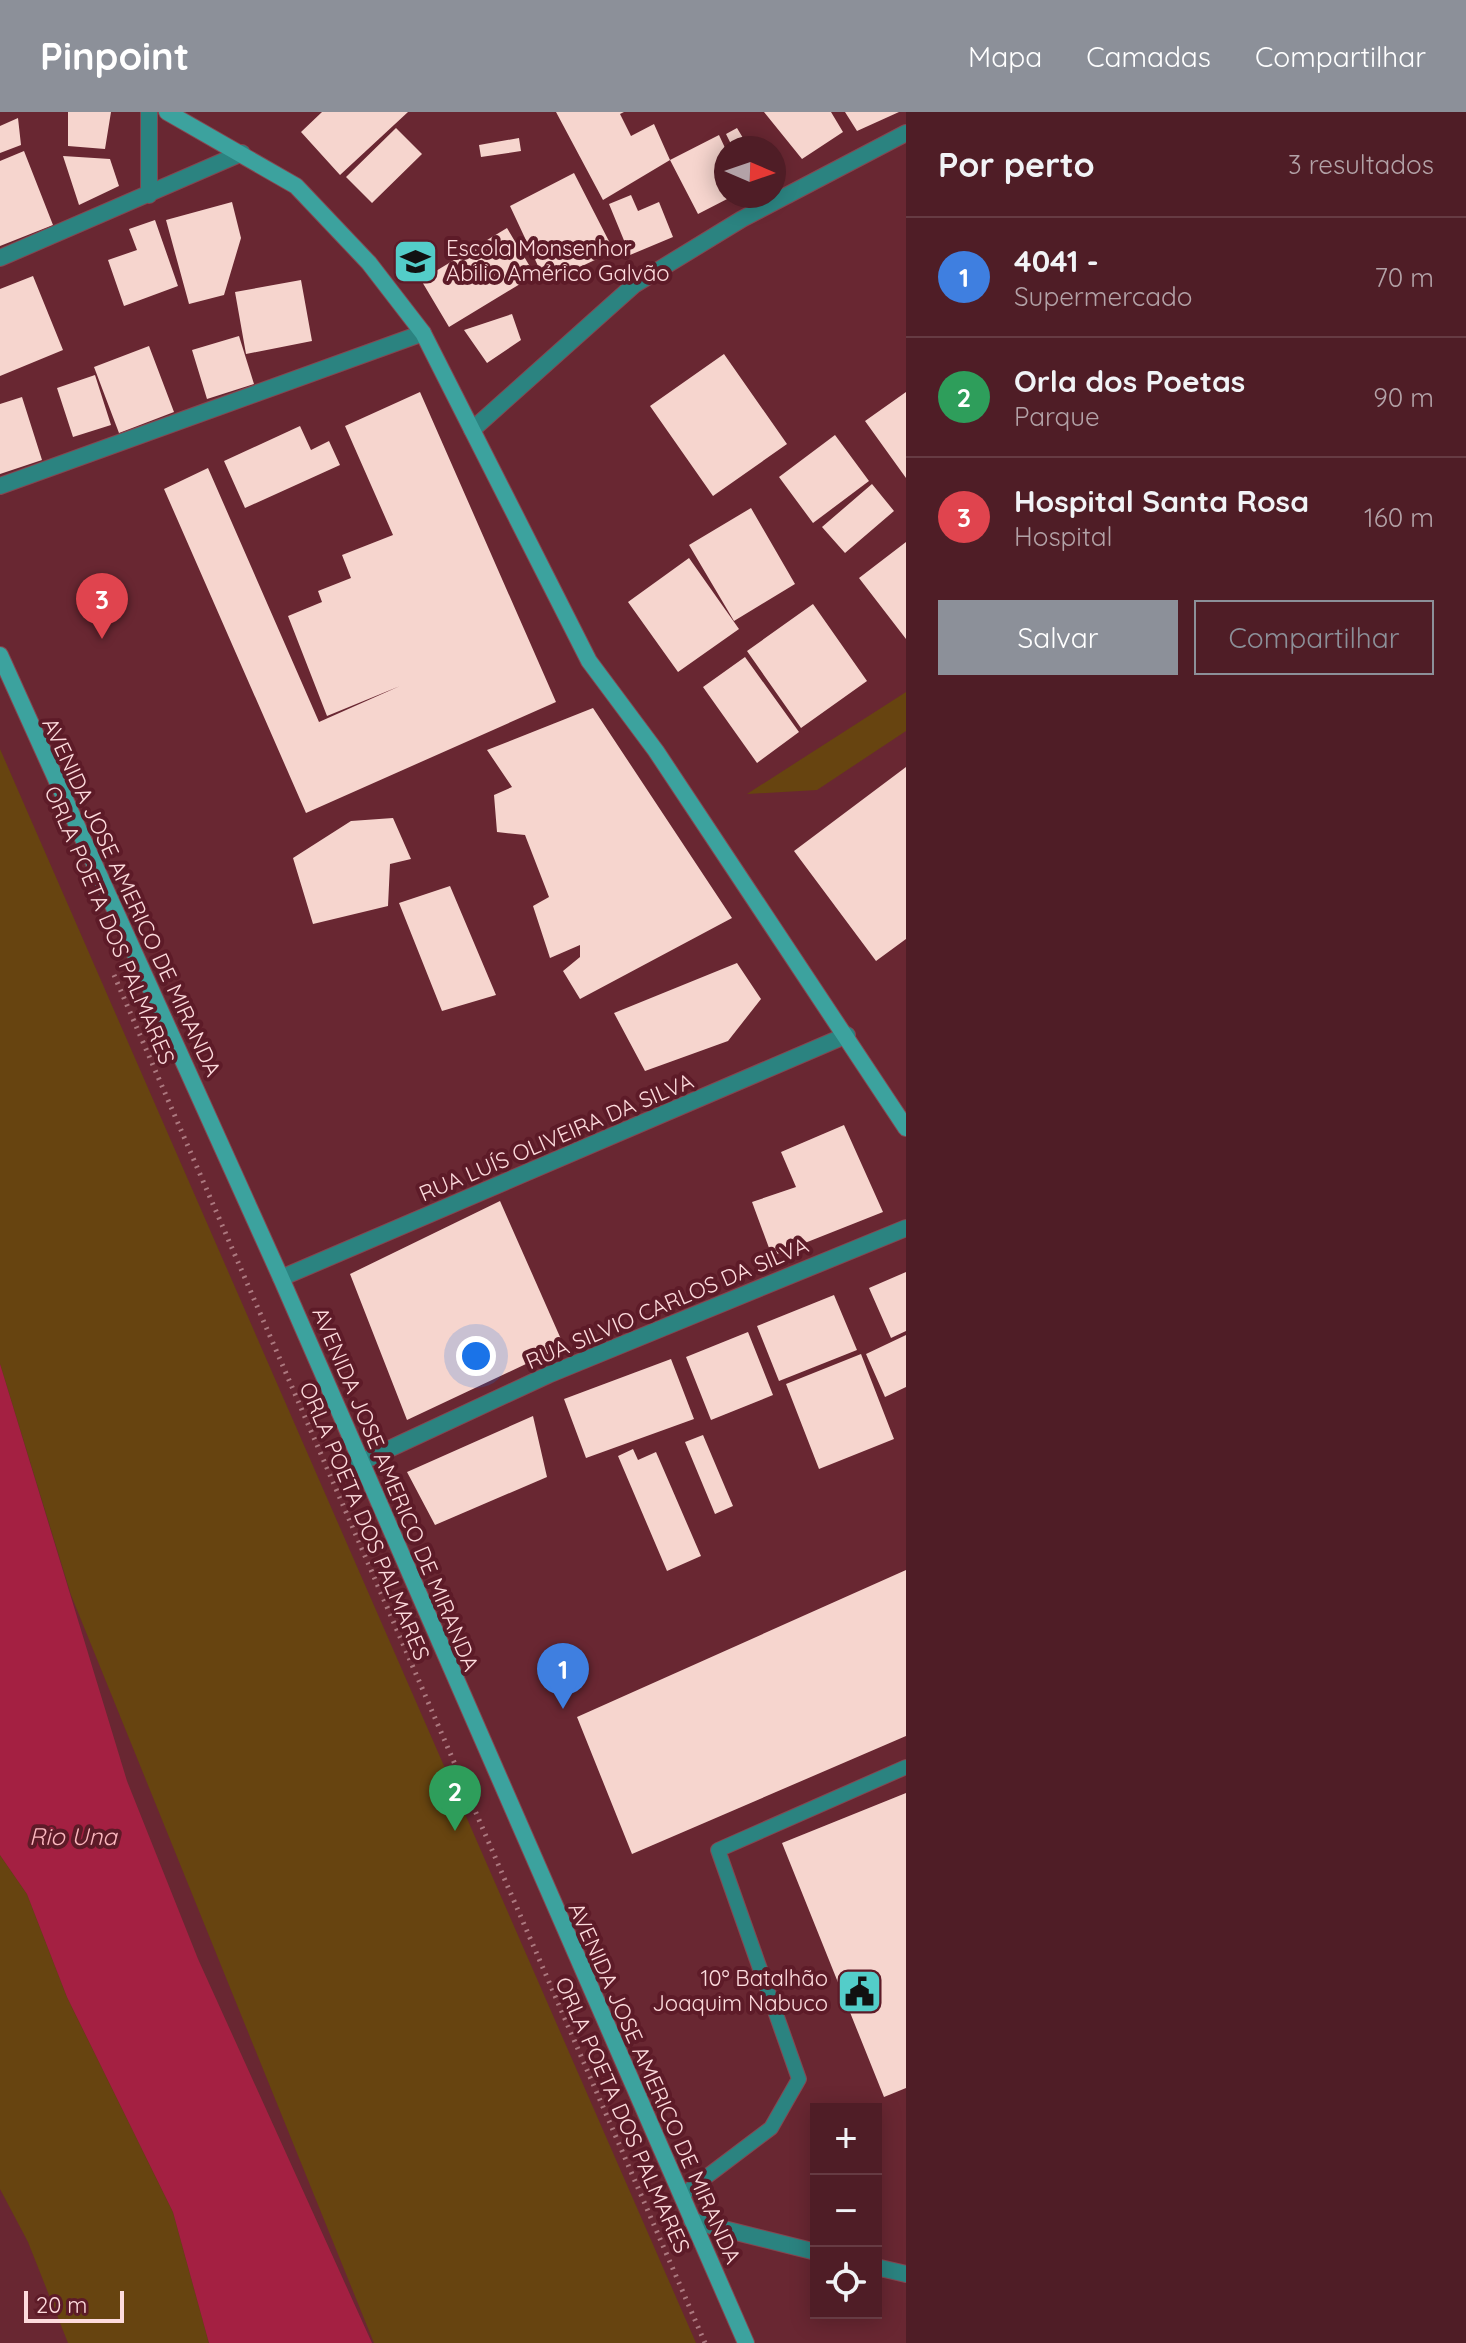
<!DOCTYPE html>
<html lang="pt">
<head>
<meta charset="utf-8">
<style>
  :root { --surface:#4f1d26; --page:#592a32; --text:#f1f3f6; --muted:#b3a2a7; --line:#663b43; --accent:#8c9099 }
  body { margin:0; font-family:Quicksand,sans-serif; background:var(--page); color:var(--text) }
  .controls { position:absolute; right:24px; bottom:24px; display:grid; overflow:hidden; border-radius:0px; box-shadow:0 4px 20px #0003 }
  .controls button { width:72px; height:72px; display:grid; place-items:center; padding:0; border:0; border-bottom:2px solid var(--line); background:var(--surface); color:var(--text); font:40px sans-serif }
  .compass { position:absolute; left:714px; top:24px; width:72px; height:72px; border-radius:50%; background:var(--surface); box-shadow:0 4px 20px #0003; rotate:92deg }
  .scale { position:absolute; left:24px; bottom:20px; width:100px; box-sizing:border-box; padding-left:8px; border:4px solid #fddbdd; border-top:0; font-size:22px; line-height:28px; white-space:nowrap; color:#fddbdd; -webkit-text-stroke:6px #5d1b28; paint-order:stroke }
  .you { position:absolute; left:476px; top:1244px; width:28px; height:28px; margin:-20px; border:6px solid #fff; border-radius:50%; background:#1a73e8; box-shadow:0 0 0 12px #1a73e833 }
  .badge { display:grid; place-items:center; width:52px; height:52px; border-radius:50%; background:var(--accent); color:#fff; font-size:26px; font-weight:700 }
  .pin { position:absolute; translate:-50% -66px; filter:drop-shadow(0 2px 4px #0008) }
  .pin::after { content:''; position:absolute; top:42px; width:28px; height:24px; background:inherit; clip-path:polygon(0 0,100% 0,50% 100%) }
  .list { margin:0; padding:0; list-style:none }
  h2 { display:flex; justify-content:space-between; align-items:center; height:104px; margin:0; padding:0 32px; font-size:34px }
  h2 small { font-size:26px; font-weight:400; color:var(--muted) }
  .list li { display:grid; grid-template-columns:52px 1fr auto; gap:24px; align-items:center; box-sizing:border-box; height:120px; padding:0 32px; border-top:2px solid var(--line) }
  .list b { display:block; font-size:30px; white-space:nowrap }
  .list p { margin:0; font-size:26px; white-space:nowrap; color:var(--muted) }
  .list em { font-size:26px; font-style:normal; color:var(--muted) }
  .actions { display:flex; gap:16px; padding:24px 32px }
  .actions a { flex:1; padding:18px 0; border:2px solid var(--accent); border-radius:0px; text-align:center; font-size:28px; color:var(--accent) }
  .actions .main { background:var(--accent); color:#fff }
  .icon { flex:none; width:44px; height:44px; fill:none; stroke:currentColor; stroke-width:2; stroke-linecap:round; stroke-linejoin:round }
  .map { position:relative; flex:none; width:906px; height:2231px; overflow:hidden }
  header { display:flex; align-items:center; gap:48px; box-sizing:border-box; height:112px; padding:0 40px; background:var(--accent); color:#fff }
  header strong { font-size:38px }
  nav { display:flex; gap:44px; margin-inline-start:auto; font-size:28px }
  main { display:flex }
  aside { flex:1; background:var(--surface) }
  .map>svg:first-child { display:block }
  .green { fill:#674410 }
  .water { fill:#a42042 }
  .building { fill:#f6d5ce }
  .lines { fill:none; stroke-linecap:round; stroke-linejoin:round }
  .lane-casing { stroke:#844751; stroke-width:16 }
  .street-casing { stroke:#844751; stroke-width:18 }
  .secondary-casing { stroke:#844751; stroke-width:18 }
  .path { stroke:#ac787f; stroke-width:5; stroke-dasharray:2 6; stroke-linecap:butt }
  .lane { stroke:#2b8380; stroke-width:14 }
  .street { stroke:#2b8380; stroke-width:16 }
  .secondary { stroke:#3ca29e; stroke-width:16 }
  .labels { text-anchor:middle; dominant-baseline:central; stroke-width:8; stroke-linejoin:round; paint-order:stroke }
  .poi-label { font-size:22px; fill:#fddbdd; stroke:#5d1b28; text-anchor:start }
  .street-label { font-size:22px; fill:#fddbdd; stroke:#5d1b28 }
  .water-label { font-size:24px; font-style:italic; fill:#fcb8bf; stroke:#5d1b28 }
</style>
</head>
<body>
<header>
<strong>Pinpoint</strong>
<nav><a>Mapa</a><a>Camadas</a><a>Compartilhar</a></nav>
</header>
<main>
<div class="map">
<svg width="906" height="2231" viewBox="0 0 906 2231">
  <rect width="100%" height="100%" fill="#692732"/>
  <path class="green" d="M906,580V619L817,678L747,682Z
    M0,637L696,2231H374L71,1483L0,1252Z
    M0,1743L27,1782L67,1885L173,2100L209,2231H68L28,2130L0,2077Z"/>
  <path class="water" d="M0,1252L127,1669L198,1847L372,2231H209L173,2100L67,1885L27,1782L0,1743Z"/>
  <path class="building" d="M68,0H111L105,37L68,34Z
    M322,0H408L340,63L301,20Z
    M556,0H624L620,2L631,24L654,12L670,48L603,88Z
    M764,0H831L843,20L802,47Z
    M845,0H899L857,19Z
    M18,6L21,33L0,41V14Z
    M396,16L422,42L372,91L346,65Z
    M737,16L749,36H733L726,22Z
    M719,23L726,38V84H733L698,102L670,48Z
    M519,26L521,39L481,45L479,33Z
    M24,39L53,113L0,134V49Z
    M63,44L110,47L119,74L79,93Z
    M574,61L614,139L546,171L510,94Z
    M631,83L638,99L659,90L673,125L630,143L609,92Z
    M232,90L241,126L224,183L189,192L166,108Z
    M155,108L178,174L124,194L108,148L137,138L129,117Z
    M507,116L535,163L449,215L421,168Z
    M33,164L63,238L0,264V177Z
    M301,168L312,229L246,242L235,180Z
    M512,202L521,228L487,251L464,218Z
    M239,224L254,272L207,287L192,238Z
    M149,234L174,300L119,321L94,255Z
    M724,242L787,332L713,384L650,294Z
    M95,263L111,313L73,325L57,276Z
    M420,280L556,590L306,701L164,377L208,356L319,610L400,574L327,604L288,504L322,490L318,479L351,466L342,443L393,423L345,314Z
    M906,280V366L865,309Z
    M22,285L42,348L0,362V292Z
    M300,314L311,338L329,329L340,353L245,396L224,349Z
    M835,323L869,369L813,411L779,365Z
    M872,372L894,399L845,441L822,415Z
    M751,396L795,472L734,509L689,433Z
    M906,430V527L859,466Z
    M689,446L739,517L678,560L628,490Z
    M813,492L867,569L801,616L747,539Z
    M745,545L799,620L757,651L703,575Z
    M593,596L732,806L580,887L563,859L580,845V833L550,846L533,794L549,785L525,723L497,720L494,683L512,675L487,638Z
    M906,655V827L876,849L794,739Z
    M393,706L411,747L390,752L388,794L313,812L293,746L351,709Z
    M450,774L496,883L442,899L399,791Z
    M737,851L761,887L728,929L645,959L614,901Z
    M844,1013L883,1100L772,1144L752,1090L796,1075L781,1040Z
    M500,1089L564,1234L407,1308L350,1162Z
    M906,1160V1219L891,1226L869,1176Z
    M834,1183L857,1238L779,1269L757,1214Z
    M748,1220L773,1283L711,1308L686,1245Z
    M906,1223V1275L885,1285L866,1242Z
    M861,1242L894,1327L819,1357L786,1272Z
    M671,1247L694,1307L586,1346L564,1287Z
    M533,1304L547,1365L435,1413L407,1360Z
    M703,1323L733,1394L715,1402L685,1330Z
    M633,1337L638,1348L656,1340L701,1444L667,1459L618,1344Z
    M906,1458V1624L632,1742L577,1605Z
    M906,1681V1976L884,1985L782,1731Z"/>
  <g class="lines">
    <defs>
      <path id="lane" d="M681,2084L771,2016L799,1967L718,1738L906,1655"/>
      <path id="street" d="M149,0V83
        M0,146L242,41
        M472,318L634,173L742,107L906,21
        M0,374L423,221
        M281,1166L847,923
        M359,1351L548,1263L906,1116
        M692,2109L816,2140
        M876,2155L906,2162"/>
      <path id="secondary" d="M167,0L296,74L369,151L423,221L589,549L656,639L906,1016
        M0,543L281,1166L746,2231"/>
    </defs>
    <use href="#lane" class="lane-casing"/>
    <use href="#street" class="street-casing"/>
    <use href="#secondary" class="secondary-casing"/>
    <path class="path" d="M114,863L705,2231"/>
    <use href="#lane" class="lane"/>
    <use href="#street" class="street"/>
    <use href="#secondary" class="secondary"/>
  </g>
  <defs>
    <symbol id="school-square" viewBox="-11 -11 22 22"><rect x="-9" y="-9" width="18" height="18" rx="4" fill="#53cdc9" stroke="#5d1b28"/><path d="M0-5L7-2L0 1L-7-2ZM-4 1L0 2.5L4 1V4Q0 6-4 4Z" fill="#111"/></symbol>
    <symbol id="civic-square" viewBox="-11 -11 22 22"><rect x="-9" y="-9" width="18" height="18" rx="4" fill="#53cdc9" stroke="#5d1b28"/><path d="M-.6-6.5H3V-4.5H.6V-3L4-1V1h2V6H-6V1h2V-1L-.6-3ZM-1.2 2.5V6h2.4V2.5Z" fill="#111"/></symbol>
  </defs>
  <g fill-rule="evenodd">
    <use href="#school-square" x="390" y="124" width="51" height="51"/>
    <use href="#civic-square" x="834" y="1854" width="51" height="51"/>
  </g>
  <g class="labels">
    <g class="poi-label">
      <text x="446" y="136">Escola Monsenhor<tspan x="446" dy="25">Abilio Américo Galvão</tspan></text>
      <text x="828" y="1866" text-anchor="end">10º Batalhão<tspan x="828" dy="25">Joaquim Nabuco</tspan></text>
    </g>
    <g class="street-label">
      <text transform="translate(132 785) rotate(65)">AVENIDA JOSE AMERICO DE MIRANDA</text>
      <text transform="translate(110 813) rotate(67)">ORLA POETA DOS PALMARES</text>
      <text transform="translate(556 1025) rotate(-23)">RUA LUÍS OLIVEIRA DA SILVA</text>
      <text transform="translate(667 1191) rotate(-23)">RUA SILVIO CARLOS DA SILVA</text>
      <text transform="translate(396 1377) rotate(67)">AVENIDA JOSE AMERICO DE MIRANDA</text>
      <text transform="translate(365 1409) rotate(67)">ORLA POETA DOS PALMARES</text>
      <text transform="translate(655 1971) rotate(66)">AVENIDA JOSE AMERICO DE MIRANDA</text>
      <text transform="translate(623 2003) rotate(66)">ORLA POETA DOS PALMARES</text>
    </g>
    <g class="water-label">
      <text x="73" y="1724">Rio Una</text>
    </g>
  </g>
</svg>
<div class="controls">
<button>+</button>
<button>−</button>
<button><svg class="icon" aria-label="locate" viewBox="0 0 24 24"><circle cx="12" cy="12" r="6"/><path d="M12 2v4M12 18v4M2 12h4M18 12h4"/></svg></button>
</div>
<svg class="compass" viewBox="-18 -18 36 36"><path d="M0-13l5 13h-10z" fill="#e53935"/><path d="M0 13l5-13h-10z" fill="#b3a2a7"/></svg>
<div class="scale">20 m</div>
<div class="you"></div>
<div class="pin badge" style="left:563px;top:1597px;background:#3f7fe0">1</div>
<div class="pin badge" style="left:455px;top:1719px;background:#2e9e5b">2</div>
<div class="pin badge" style="left:102px;top:527px;background:#e0444e">3</div>
</div>
<aside>
<h2>Por perto<small>3 resultados</small></h2>
<ul class="list">
<li><span class="badge" style="background:#3f7fe0">1</span><div><b>4041 -</b><p>Supermercado</p></div><em>70 m</em></li>
<li><span class="badge" style="background:#2e9e5b">2</span><div><b>Orla dos Poetas</b><p>Parque</p></div><em>90 m</em></li>
<li><span class="badge" style="background:#e0444e">3</span><div><b>Hospital Santa Rosa</b><p>Hospital</p></div><em>160 m</em></li>
</ul>
<div class="actions"><a class="main">Salvar</a><a>Compartilhar</a></div>
</aside>
</main>
</body>
</html>
